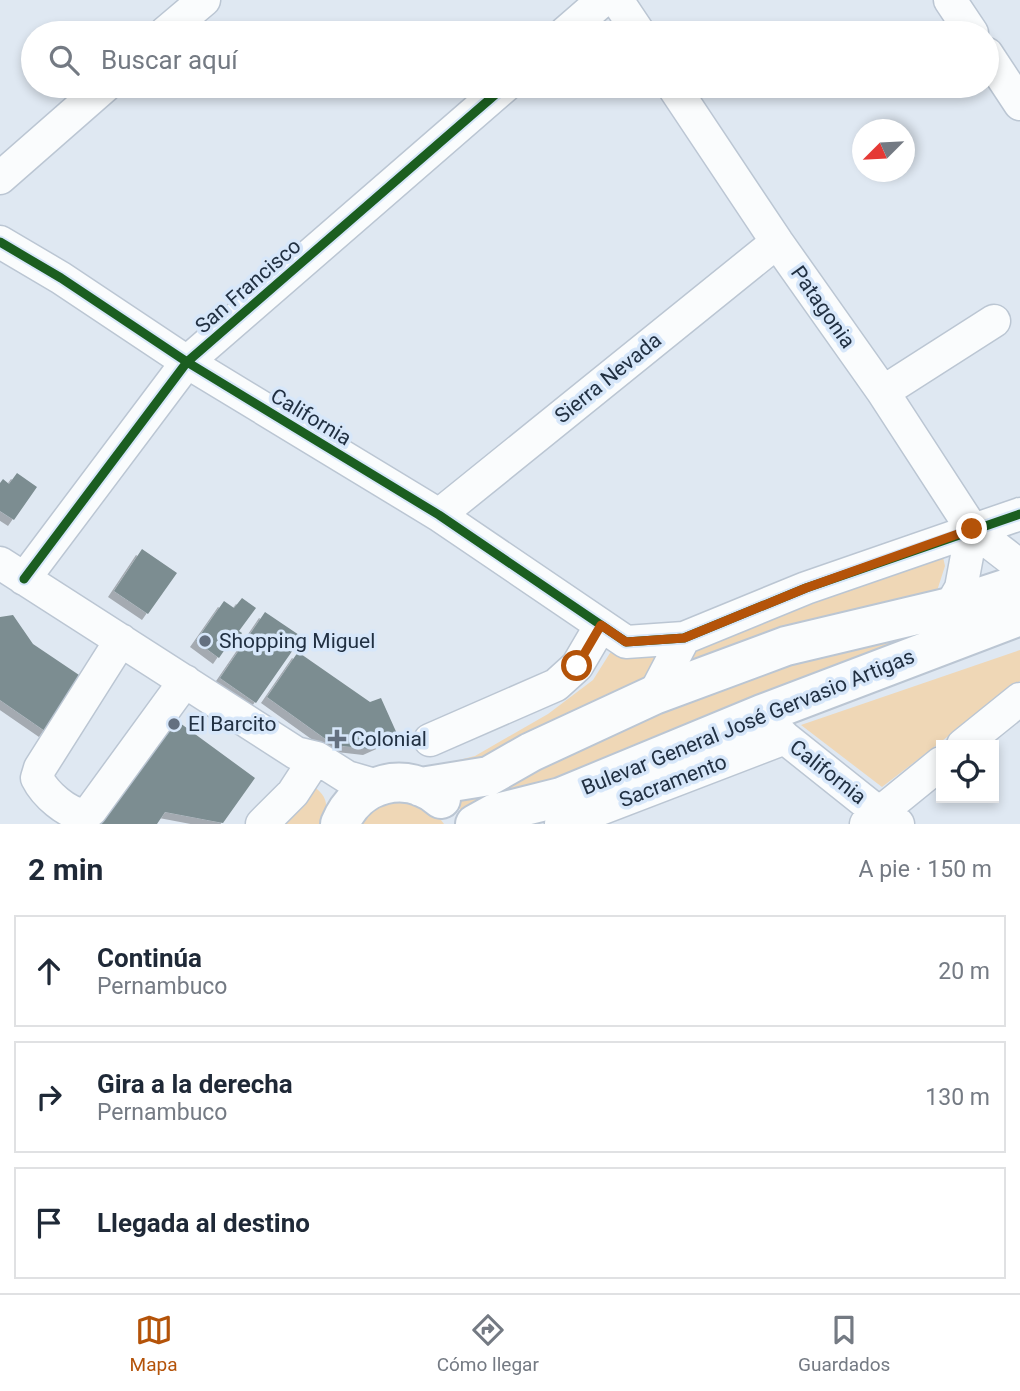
<!DOCTYPE html>
<html lang="es">
<head>
<meta charset="utf-8">
<style>
  :root { --surface:#fff; --page:#f6f6f7; --text:#1f2937; --muted:#747a83; --line:#e0e1e3; --accent:#b45309 }
  body { margin:0; font-family:Roboto,sans-serif; background:var(--page); color:var(--text) }
  .controls { position:absolute; right:21px; bottom:21px; display:grid; overflow:hidden; border-radius:0px; box-shadow:0 4px 10px #0003 }
  .controls button { width:63px; height:63px; display:grid; place-items:center; padding:0; border:0; border-bottom:2px solid var(--line); background:var(--surface); color:var(--text); font:35px sans-serif }
  .compass { position:absolute; left:852px; top:119px; width:63px; height:63px; border-radius:50%; background:var(--surface); box-shadow:0 4px 10px #0003; rotate:246deg }
  .stop { position:absolute; width:21px; height:21px; margin:-16px; border:5px solid #b45309; border-radius:50%; background:#fff }
  .stop.end { background:#b45309; border-color:#fff; box-shadow:0 2px 7px #0008 }
  .list { margin:0; padding:0; list-style:none }
  h2 { display:flex; justify-content:space-between; align-items:center; height:91px; margin:0; padding:0 28px; font-size:30px }
  h2 small { font-size:23px; font-weight:400; color:var(--muted) }
  .list li { display:grid; grid-template-columns:46px 1fr auto; gap:21px; align-items:center; box-sizing:border-box; height:112px; margin:0 14px 14px; padding:0 14px; border:2px solid var(--line); border-radius:0px }
  .list b { display:block; font-size:26px; white-space:nowrap }
  .list p { margin:0; font-size:23px; white-space:nowrap; color:var(--muted) }
  .list em { font-size:23px; font-style:normal; color:var(--muted) }
  .icon { flex:none; width:38px; height:38px; fill:none; stroke:currentColor; stroke-width:2; stroke-linecap:round; stroke-linejoin:round }
  .map { position:relative; flex:none; width:1020px; height:824px; overflow:hidden }
  .search { position:absolute; background:var(--surface); box-shadow:0 4px 10px #0003; left:21px; right:21px; top:21px; height:77px; display:flex; align-items:center; gap:18px; box-sizing:border-box; padding:0 24px; border-radius:38px; color:var(--muted); font-size:26px }
  .sheet { height:469px; background:var(--surface) }
  nav { display:flex; justify-content:space-around; align-items:center; box-sizing:border-box; height:98px; border-top:2px solid var(--line); background:var(--surface); font-size:19px; color:var(--muted) }
  nav a { display:grid; justify-items:center; gap:4px }
  nav .on { color:var(--accent) }
  .map>svg:first-child { display:block }
  .green { fill:#efd7b6 }
  .building { fill:#7c8d91; filter:url(#shadow) }
  .lines { fill:none; stroke-linecap:round; stroke-linejoin:round }
  .minor-casing { stroke:#bbc6d3; stroke-width:35 }
  .major-casing { stroke:#bbc6d3; stroke-width:42 }
  .minor { stroke:#fafcfd; stroke-width:32 }
  .major { stroke:#fafcfd; stroke-width:38 }
  .cycleway-casing { stroke:#d7e7fa; stroke-width:13 }
  .cycleway { stroke:#1b5e20; stroke-width:9 }
  .route { stroke:#b45309; stroke-width:9 }
  .poi-dot { fill:#647080; stroke:#d7e7fa; stroke-width:2.5 }
  .labels { text-anchor:middle; dominant-baseline:central; stroke-width:7; stroke-linejoin:round; paint-order:stroke }
  .street-label { font-size:21px; fill:#213042; stroke:#d7e7fa }
  .poi-label { font-size:21px; fill:#213042; stroke:#d7e7fa; text-anchor:start }
</style>
</head>
<body>
<div class="map">
<svg width="1020" height="824" viewBox="0 0 1020 824">
  <defs>
    <filter id="shadow"><feDropShadow dx="-6" dy="6" stdDeviation="0" flood-color="#0004"/></filter>
  </defs>
  <rect width="100%" height="100%" fill="#dfe8f2"/>
  <path class="green" d="M943,557L945,566L936,594L676,671L686,647Z
    M1020,608L464,815L448,792L593,732L795,658Z
    M1020,650V681L882,787L801,725Z
    M610,653L664,656L654,675L474,766L423,769L475,756L548,714L593,680Z
    M309,783C327,795 330,803 322,824H276Z
    M389,796L431,807L444,824H354Z"/>
  <path class="building" d="M17,473L37,487L14,520L0,511V483L3,479L9,484Z
    M142,549L177,573L148,614L114,591Z
    M242,598L256,608L239,631L242,633L234,645L230,642L219,658L196,641L224,601L234,608Z
    M265,612L302,637L256,703L220,678Z
    M13,615L33,644L82,677L45,731L0,700V617Z
    M298,652L370,702L381,698L398,736L369,749L334,745L267,697Z
    M169,715L255,778L223,823L165,812L157,824H89Z"/>
  <g class="lines">
    <defs>
      <path id="minor" d="M617,0L639,33
        M950,0L972,33
        M165,33L204,0
        M565,33L603,0
        M987,54L1020,104
        M673,86L777,242L883,392L972,529L1020,566
        M0,178L105,86
        M0,242L61,278L187,362L439,515L626,642L684,638L806,588L1020,514
        M883,392L994,321
        M439,515L777,242
        M0,563L296,753L317,758L347,777L378,786
        M24,579L187,362L505,86
        M950,607L961,588L972,529
        M121,640L40,768L37,778C45,794 67,814 85,815L91,810L185,681
        M654,695L684,638
        M770,723L785,738L879,813L898,824
        M430,740L556,685L577,666L601,625
        M963,745L1020,699
        M262,824L293,793L308,770
        M561,824L785,738
        M866,824L941,763"/>
      <path id="major" d="M421,787L489,776L531,752L654,695L786,646L950,607L1020,584
        M340,824C357,782 407,769 441,799
        M475,824L493,814L561,797L762,714L1020,616"/>
    </defs>
    <use href="#minor" class="minor-casing"/>
    <use href="#major" class="major-casing"/>
    <use href="#minor" class="minor"/>
    <use href="#major" class="major"/>
    <defs>
      <path id="cycleway" d="M0,242L61,278L187,362L439,515L626,642L684,638L806,588L1020,514
        M24,579L187,362L505,86"/>
    </defs>
    <use href="#cycleway" class="cycleway-casing"/>
    <use href="#cycleway" class="cycleway"/>
  </g>
  <g class="lines">
    <path class="route" d="M577,666L601,625L626,642L684,638L806,588L972,529"/>
  </g>
  <g class="poi-dot">
    <circle cx="205" cy="641" r="7"/>
    <circle cx="174" cy="724" r="7"/>
    <path d="M333.5 728.5h7v7h7v7h-7v7h-7v-7h-7v-7h7z"/>
  </g>
  <g class="labels">
    <g class="street-label">
      <text transform="translate(248 286) rotate(-41)">San Francisco</text>
      <text transform="translate(823 307) rotate(55)">Patagonia</text>
      <text transform="translate(608 378) rotate(-39)">Sierra Nevada</text>
      <text transform="translate(311 417) rotate(31)">California</text>
      <text transform="translate(748 722) rotate(-22)">Bulevar General José Gervasio Artigas</text>
      <text transform="translate(828 772) rotate(38)">California</text>
      <text transform="translate(673 781) rotate(-21)">Sacramento</text>
    </g>
    <g class="poi-label">
      <text x="219" y="641">Shopping Miguel</text>
      <text x="188" y="724">El Barcito</text>
      <text x="351" y="739">Colonial</text>
    </g>
  </g>
</svg>
<div class="controls">
<button><svg class="icon" aria-label="locate" viewBox="0 0 24 24"><circle cx="12" cy="12" r="6"/><path d="M12 2v4M12 18v4M2 12h4M18 12h4"/></svg></button>
</div>
<svg class="compass" viewBox="-18 -18 36 36"><path d="M0-13l5 13h-10z" fill="#e53935"/><path d="M0 13l5-13h-10z" fill="#747a83"/></svg>
<div class="stop" style="left:577px;top:666px"></div>
<div class="stop end" style="left:972px;top:529px"></div>
<div class="search"><svg class="icon" aria-label="search" viewBox="0 0 24 24"><circle cx="10" cy="10" r="6"/><path d="M15 15l6 6"/></svg>Buscar aquí</div>
</div>
<section class="sheet">
<h2>2 min<small>A pie · 150 m</small></h2>
<ul class="list">
<li><svg class="icon" aria-label="ahead" viewBox="0 0 24 24"><path d="M12 20V5M6 11l6-6 6 6"/></svg><div><b>Continúa</b><p>Pernambuco</p></div><em>20 m</em></li>
<li><svg class="icon" aria-label="right" viewBox="0 0 24 24"><path d="M7 20v-9h11M14 6l5 5-5 5"/></svg><div><b>Gira a la derecha</b><p>Pernambuco</p></div><em>130 m</em></li>
<li><svg class="icon" aria-label="arrive" viewBox="0 0 24 24"><path d="M6 21V4h12l-3 4 3 4H6"/></svg><div><b>Llegada al destino</b></div></li>
</ul>
</section>
<nav>
<a class="on"><svg class="icon" aria-label="map" viewBox="0 0 24 24"><path d="M3 6l6-2 6 2 6-2v14l-6 2-6-2-6 2zM9 4v14M15 6v14"/></svg>Mapa</a>
<a><svg class="icon" aria-label="directions" viewBox="0 0 24 24"><path d="M12 3l9 9-9 9-9-9zM9 14v-3h6M13 9l2 2-2 2"/></svg>Cómo llegar</a>
<a><svg class="icon" aria-label="saved" viewBox="0 0 24 24"><path d="M7 4h10v16l-5-4-5 4z"/></svg>Guardados</a>
</nav>
</body>
</html>
